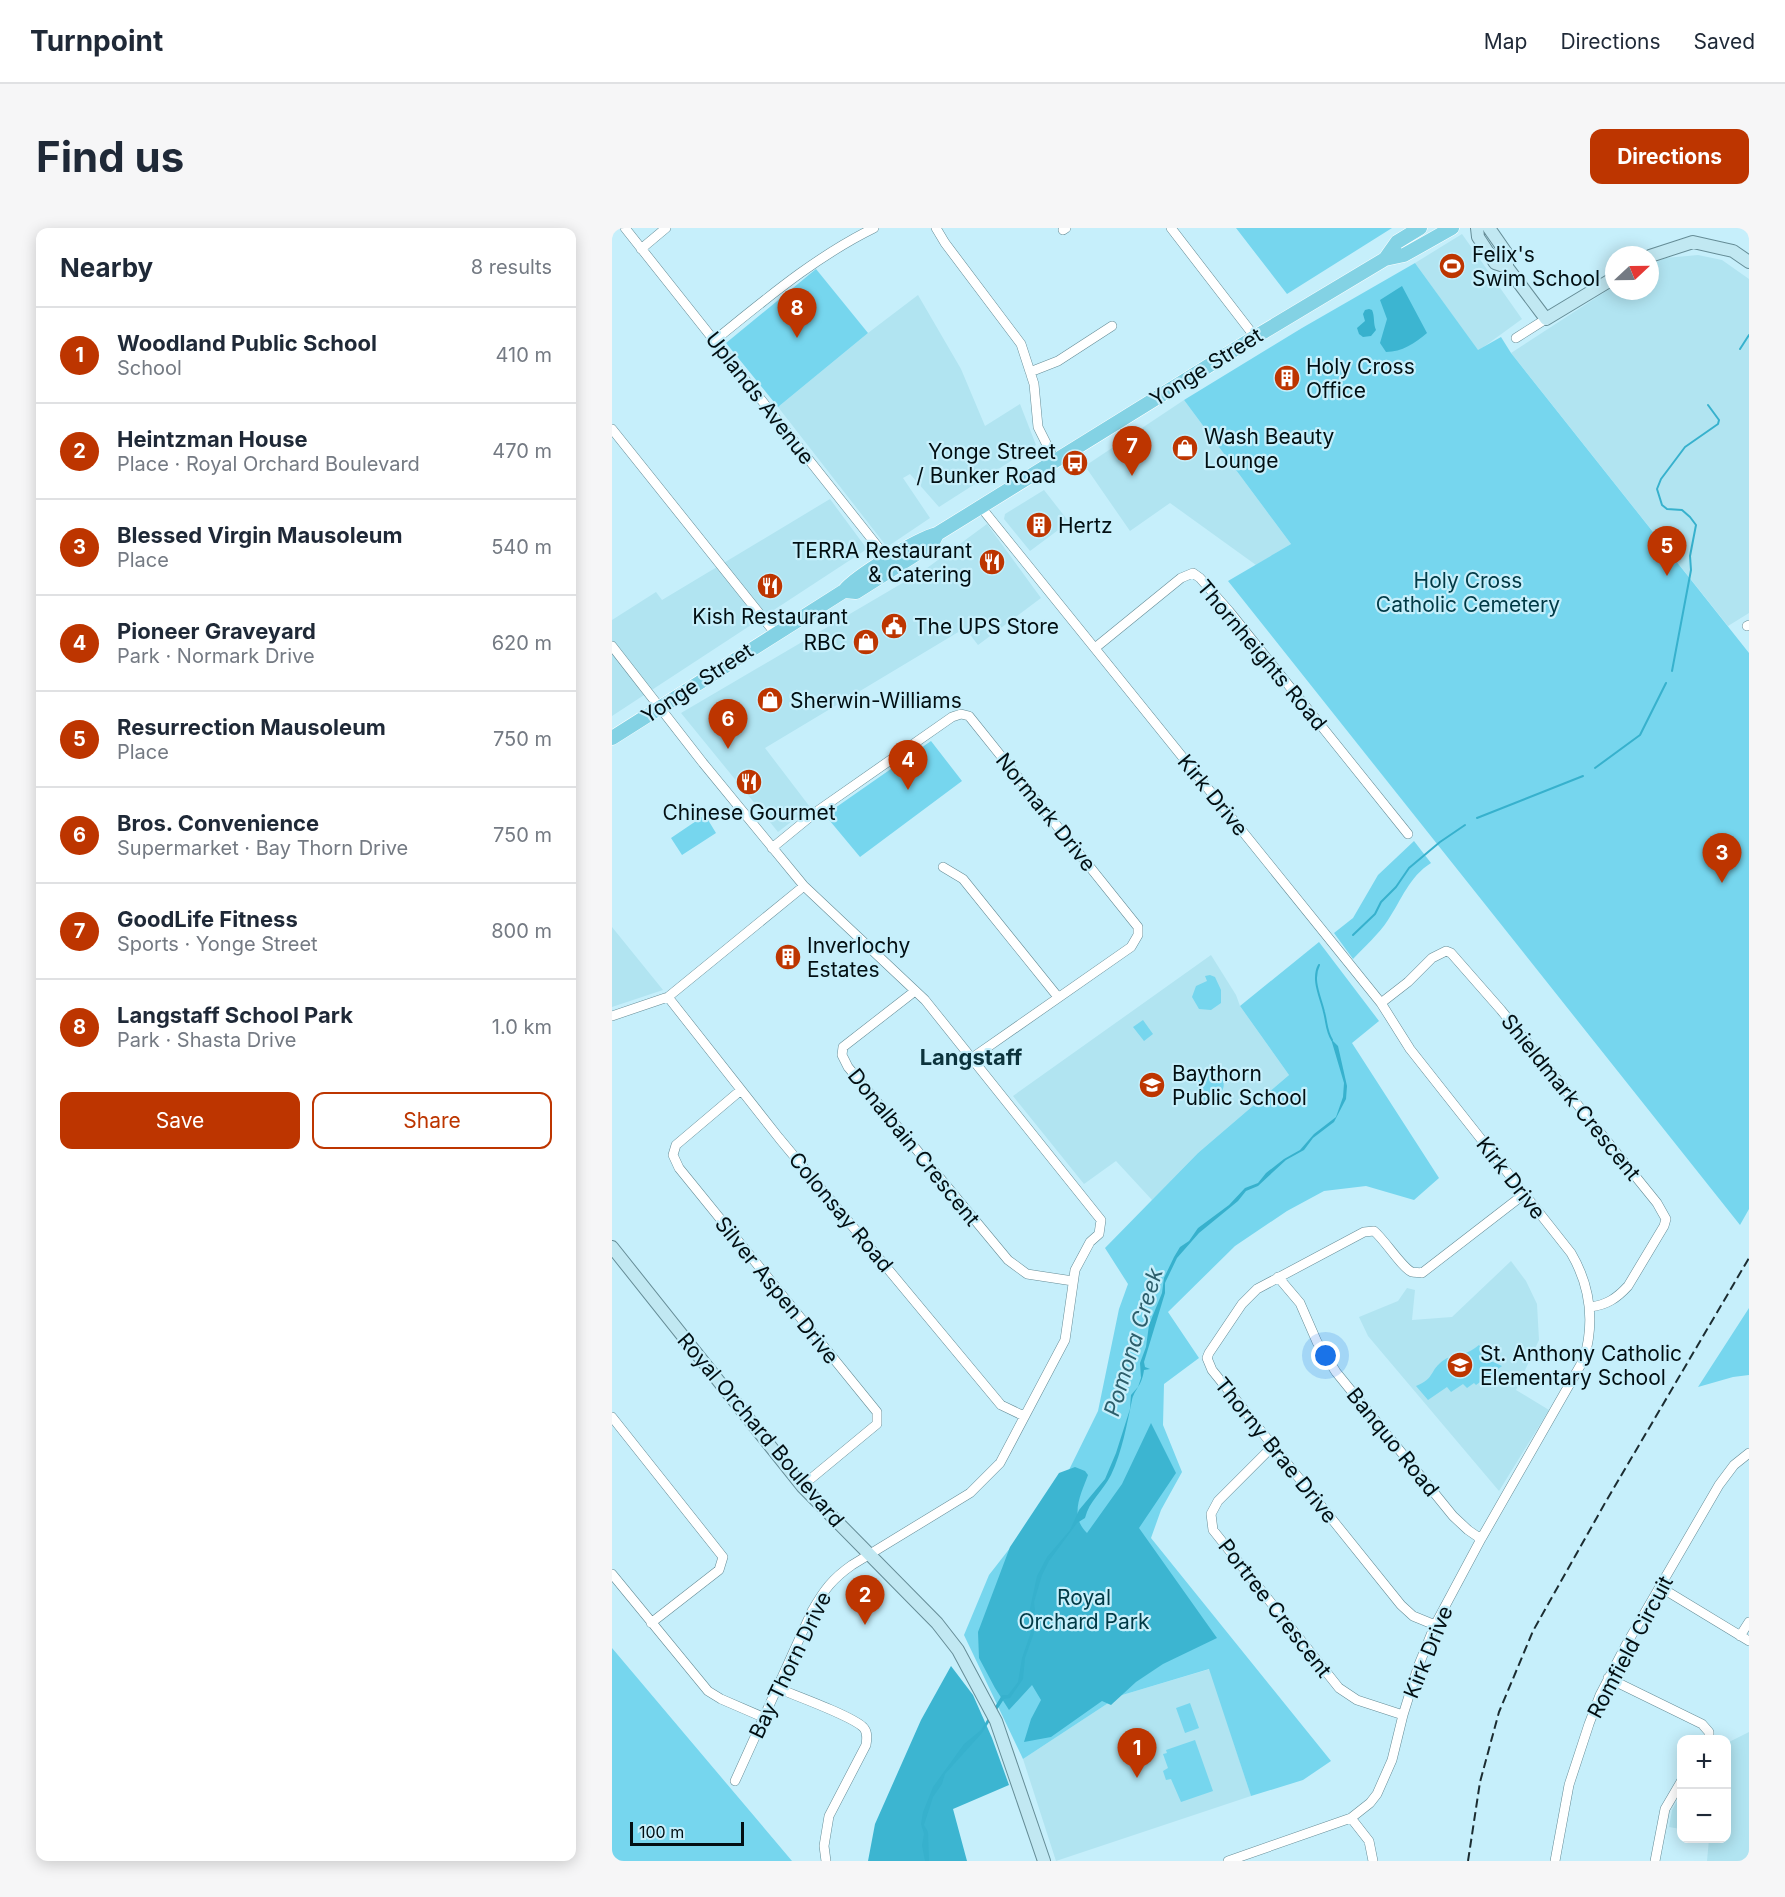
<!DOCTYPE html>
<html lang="en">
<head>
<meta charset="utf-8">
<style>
  :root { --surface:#fff; --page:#f6f6f7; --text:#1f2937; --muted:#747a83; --line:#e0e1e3; --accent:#bd3500 }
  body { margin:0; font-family:Inter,sans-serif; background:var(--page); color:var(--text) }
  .controls { position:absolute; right:18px; bottom:18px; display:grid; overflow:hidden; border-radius:12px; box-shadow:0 3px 15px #0003 }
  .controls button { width:54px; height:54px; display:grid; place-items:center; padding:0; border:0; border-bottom:2px solid var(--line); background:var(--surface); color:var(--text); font:30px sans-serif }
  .compass { position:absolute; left:993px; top:18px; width:54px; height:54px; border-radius:50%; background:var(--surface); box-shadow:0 3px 15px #0003; rotate:68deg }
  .scale { position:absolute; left:18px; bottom:15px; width:114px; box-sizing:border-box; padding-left:6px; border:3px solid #020f13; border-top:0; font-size:16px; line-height:21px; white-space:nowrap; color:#020f13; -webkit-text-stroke:4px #c6effb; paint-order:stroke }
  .you { position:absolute; left:714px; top:1128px; width:21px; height:21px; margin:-15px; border:4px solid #fff; border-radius:50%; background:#1a73e8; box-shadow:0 0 0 9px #1a73e833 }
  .badge { display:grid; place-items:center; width:39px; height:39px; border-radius:50%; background:var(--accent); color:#fff; font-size:20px; font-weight:700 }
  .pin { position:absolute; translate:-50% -50px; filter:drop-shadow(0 2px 3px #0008) }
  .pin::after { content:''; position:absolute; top:32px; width:21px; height:18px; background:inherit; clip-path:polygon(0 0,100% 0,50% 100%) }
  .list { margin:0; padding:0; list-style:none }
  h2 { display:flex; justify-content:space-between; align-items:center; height:78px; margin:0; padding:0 24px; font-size:26px }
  h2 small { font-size:20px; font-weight:400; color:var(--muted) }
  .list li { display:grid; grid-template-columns:39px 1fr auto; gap:18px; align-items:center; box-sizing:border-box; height:96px; padding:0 24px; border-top:2px solid var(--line) }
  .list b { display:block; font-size:22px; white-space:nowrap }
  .list p { margin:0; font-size:20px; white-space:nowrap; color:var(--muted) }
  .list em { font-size:20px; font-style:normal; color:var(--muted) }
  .actions { display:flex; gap:12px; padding:18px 24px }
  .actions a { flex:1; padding:14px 0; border:2px solid var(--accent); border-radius:12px; text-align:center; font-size:21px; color:var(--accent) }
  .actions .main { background:var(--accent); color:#fff }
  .map { position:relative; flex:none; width:1137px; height:1633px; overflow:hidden; border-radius:12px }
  header { display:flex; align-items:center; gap:36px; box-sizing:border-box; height:84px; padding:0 30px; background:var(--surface); border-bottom:2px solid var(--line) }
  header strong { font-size:28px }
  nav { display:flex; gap:33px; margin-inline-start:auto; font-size:21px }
  .intro { display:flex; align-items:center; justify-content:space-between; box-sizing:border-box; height:144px; padding:0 36px }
  h1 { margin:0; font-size:42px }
  .button { padding:15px 27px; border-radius:12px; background:var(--accent); color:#fff; font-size:21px; font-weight:700 }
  main { display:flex; gap:36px; padding:0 36px }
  aside { flex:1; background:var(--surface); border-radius:12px; box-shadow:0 3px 15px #0003 }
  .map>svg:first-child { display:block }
  .built { fill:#b1e4f1 }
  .green { fill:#76d6ee }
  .forest { fill:#3cb5d1 }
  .water { fill:#37b1cd }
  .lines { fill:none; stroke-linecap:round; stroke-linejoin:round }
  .stream { stroke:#37b1cd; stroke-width:2 }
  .street-casing { stroke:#658c96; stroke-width:10 }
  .secondary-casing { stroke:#658c96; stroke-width:14 }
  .primary-casing { stroke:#fff; stroke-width:15 }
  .street { stroke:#fff; stroke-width:9 }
  .secondary { stroke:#c1e8f2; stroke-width:12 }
  .primary { stroke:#83d2e4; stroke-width:14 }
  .rail { stroke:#1c2d32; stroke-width:2; stroke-dasharray:9 4.5; stroke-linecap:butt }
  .labels { text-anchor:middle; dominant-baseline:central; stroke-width:4.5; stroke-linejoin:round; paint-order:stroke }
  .poi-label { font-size:21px; fill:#020f13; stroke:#c6effb; text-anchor:start }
  .street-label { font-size:21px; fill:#020f13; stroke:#c6effb }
  .park-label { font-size:21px; fill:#003945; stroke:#c6effb }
  .neighbourhood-label { font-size:22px; font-weight:bold; fill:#0c333c; stroke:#c6effb }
  .water-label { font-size:22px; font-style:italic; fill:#2d5e6b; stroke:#c6effb }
</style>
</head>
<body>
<header>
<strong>Turnpoint</strong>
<nav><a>Map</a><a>Directions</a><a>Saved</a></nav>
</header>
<div class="intro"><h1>Find us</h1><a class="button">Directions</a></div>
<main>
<aside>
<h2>Nearby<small>8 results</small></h2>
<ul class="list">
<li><span class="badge">1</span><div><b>Woodland Public School</b><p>School</p></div><em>410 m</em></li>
<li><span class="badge">2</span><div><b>Heintzman House</b><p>Place · Royal Orchard Boulevard</p></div><em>470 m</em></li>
<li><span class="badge">3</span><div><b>Blessed Virgin Mausoleum</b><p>Place</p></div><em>540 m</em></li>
<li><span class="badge">4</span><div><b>Pioneer Graveyard</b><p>Park · Normark Drive</p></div><em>620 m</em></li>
<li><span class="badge">5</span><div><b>Resurrection Mausoleum</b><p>Place</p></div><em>750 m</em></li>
<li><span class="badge">6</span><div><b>Bros. Convenience</b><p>Supermarket · Bay Thorn Drive</p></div><em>750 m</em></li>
<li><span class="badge">7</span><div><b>GoodLife Fitness</b><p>Sports · Yonge Street</p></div><em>800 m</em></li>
<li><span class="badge">8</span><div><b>Langstaff School Park</b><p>Park · Shasta Drive</p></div><em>1.0 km</em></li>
</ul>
<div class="actions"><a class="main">Save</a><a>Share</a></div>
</aside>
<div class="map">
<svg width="1137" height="1633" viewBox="0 0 1137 1633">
  <rect width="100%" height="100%" fill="#c6effb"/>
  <path class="built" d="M850,6L910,91L866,123L803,35Z
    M1086,27L1110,32L1137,51V385L1116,398L899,125L1002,58V63H1038V37L1053,30Z
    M306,67L349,141L373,198L408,176L424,217L327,279L298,246L291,250L318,290L275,319L166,179L256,105Z
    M572,172L679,316L644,337L558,275L518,303L473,238Z
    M432,262L457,294L418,323L392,291L393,286Z
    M218,271L255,321L0,488V392L44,364L50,372Z
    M375,296L429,370L366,417L353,400L153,520L198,579L166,604L69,485L311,343Z
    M0,699L51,762L0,779Z
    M599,727L624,767L628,778L677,847L586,925L540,972L504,933L472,956L401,868Z
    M899,1033L914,1053L925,1076L927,1112L904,1162L937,1182L887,1263L756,1108L747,1089L786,1073L795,1060L803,1062L800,1092L840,1089Z
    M598,1441L639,1568L444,1633L411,1531L507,1468Z
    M1137,1504V1633H1095L1097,1611L1114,1610L1115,1515Z
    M1069,1566V1601L1057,1599L1060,1582Z"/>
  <path class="green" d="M624,0H780L675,66Z
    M803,35L866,122L889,109L899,125L1137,425V981L1128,997L616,353L679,316L572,172L690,100Z
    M204,41L256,105L166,179L114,115Z
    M319,513L350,553L248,629L213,587Z
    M93,587L104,605L70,627L59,610Z
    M802,613L819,635C797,649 790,671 776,692C767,706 753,718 741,731L722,705L741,690L766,647Z
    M707,714L767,793L740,815L827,950L802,972L754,958L712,963L675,983L623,1018L556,1084L587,1130L552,1156L551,1197L570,1244L549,1282L539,1310L719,1533L691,1552L639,1568L597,1441L507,1468L411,1531L352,1407L377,1347L454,1248L486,1183L507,1081L516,1056L493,1020L586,925L677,847L628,778Z
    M598,747L603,749L609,762V775L599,782L587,781L580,769L584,758L595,753L593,748Z
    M531,792L541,806L532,813L521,799Z
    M593,844H602L609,847C614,858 612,862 604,870L605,874L589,876L586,869L588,868C582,857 585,852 593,844Z
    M1137,1080V1147L1121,1149L1086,1159Z
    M867,1117L879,1133L890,1138L864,1157L862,1155L855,1160L851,1156L839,1164L835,1159L816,1172L804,1158C824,1150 817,1142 832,1132C843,1125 853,1129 867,1117Z
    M0,1420L180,1633H0Z
    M578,1475L587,1500L573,1505L564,1480Z
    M583,1512L601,1563L569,1574L559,1551L554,1552L551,1543L556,1540L551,1526L555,1525L554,1522Z"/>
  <path class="forest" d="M790,58L815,105C803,115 790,124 774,124L768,115L775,91L768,72Z
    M539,1195L564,1245L527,1300L605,1410L551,1436L524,1454L499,1477L490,1473L439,1509L412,1514L419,1491L429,1472L420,1457L397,1482L383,1460L367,1430L366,1404L398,1319L447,1245L463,1239L473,1243L476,1247C469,1266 457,1288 475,1305L510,1256Z
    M339,1438L361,1467L380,1510L397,1557L341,1581L355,1633H256L263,1596L309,1492Z"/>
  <path class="water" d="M757,81L760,82C763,89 761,95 764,102L759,108L751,109L747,106L745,100L753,93L751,86L753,82Z
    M719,811L726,818L735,858L734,871L722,894L701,910L692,922L674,932L646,958L634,963L626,973L587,1005L565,1030L553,1055V1065L532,1134L533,1139L538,1141L532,1142C530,1158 522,1162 520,1172C515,1196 510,1224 499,1247C491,1263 477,1273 473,1290L465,1295L437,1333L430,1347L422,1374L423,1382L420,1394L422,1405L413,1430L411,1451L398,1470L392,1471L370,1505L333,1546L330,1556L321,1569L312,1597L316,1604L317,1633H313L310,1617L312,1606L309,1596L311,1584L321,1559L352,1516L369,1502L390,1467H396L406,1454L410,1430L419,1404L416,1390L425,1348L435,1329L458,1302L467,1282L493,1251L504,1225L518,1181L519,1167L526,1159L529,1150L528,1135L534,1119L537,1097L550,1065L552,1050L562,1029L568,1019L577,1013L586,1000L617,977L633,960L646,955L654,945L672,931L688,922L702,906L724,889L731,869L732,855Z"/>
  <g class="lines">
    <path class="stream" d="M1128,121L1137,107
      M1060,443L1079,342L1078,328L1084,297L1078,289L1070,282L1055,281L1050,277L1045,261L1049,251L1073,219L1106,196L1107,192L1096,177
      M983,540L1028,507L1054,455
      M865,590L971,548
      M741,707L763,686L769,674L784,659L797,640L828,614L853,597
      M707,737C699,752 709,770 712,784C715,795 714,802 720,812"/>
    <defs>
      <path id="street" d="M13,0L278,334
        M324,0L333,15L409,116L422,156L426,199L443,233
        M559,0L643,109
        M451,2L454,0
        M29,21L54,0
        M904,110L934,91
        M103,112C154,71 203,29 262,0
        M418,144L446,133L500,98
        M0,201L163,405
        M368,278L769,775L798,821L959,1025C979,1059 983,1093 972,1131L869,1311L823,1397L806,1439L791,1487L780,1532L765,1566L758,1575L739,1590L616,1633
        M1135,398L1137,397
        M0,418L91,535L192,658L313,772L489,992L487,1006L478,1014L463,1042L453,1112L388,1235L358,1265L240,1337C220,1351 212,1362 200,1383L123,1553
        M483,420L569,350L581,345L588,350L617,383L796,606
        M160,620L204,584L340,489L349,486L357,488L526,699V707L519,719L360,830
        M331,639L351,651L446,769
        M303,763L231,819L230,827L236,839L396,1032L415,1046L461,1053
        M56,769L167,910L389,1177L412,1188
        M769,775L796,754L820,730L834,723L839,725L889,782L1045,975L1054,991L1052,998L1016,1058C1005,1070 995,1077 978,1079
        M0,788L56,769L192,658
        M129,862L64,917L61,927L67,940L265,1184V1196L190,1258
        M666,1049L688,1075L705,1114L724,1144L841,1288L856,1302L869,1311
        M0,1189L111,1329L107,1342L39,1395
        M661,1218L606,1273L599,1286L601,1302L727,1460L745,1472L791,1487
        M0,1346L96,1463L109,1471L153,1490
        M1048,1359L1137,1413
        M823,1397L801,1388L789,1377L600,1142L595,1130L597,1125L630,1076L645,1061L752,1004L762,1003C773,1012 790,1040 800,1044C803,1045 807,1044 810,1045L911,967
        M1128,1408L1137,1394
        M996,1450L1090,1496L1097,1504V1512
        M165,1460C184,1468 238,1487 251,1499C256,1504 255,1511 254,1517L217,1588L212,1618L214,1633
        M739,1590L757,1613L761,1633
        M943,1633L957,1557L977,1496L988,1467L1014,1417L1107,1257L1122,1237L1137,1225
        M1043,1633L1053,1581L1070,1552"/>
      <path id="secondary" d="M865,0L866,9L883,35L895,39L934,91L1002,50
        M877,0L895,26V39
        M1038,28L1081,14L1121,23L1137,34
        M0,1019L190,1258L325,1395L346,1422L384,1493L432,1633"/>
      <path id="primary" d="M773,31L785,14L808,0
        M232,363L244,364L320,316L325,306
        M0,510L232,363C244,348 305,311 325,306L643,109L773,31L792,27L840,0"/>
    </defs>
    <use href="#street" class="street-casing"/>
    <use href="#secondary" class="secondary-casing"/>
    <use href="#primary" class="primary-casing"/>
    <use href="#street" class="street"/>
    <use href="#secondary" class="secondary"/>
    <use href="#primary" class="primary"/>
    <path class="rail" d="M856,1633L868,1554L887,1484L921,1403L993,1275L1137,1030"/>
  </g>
  <defs>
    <symbol id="stadium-disc" viewBox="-11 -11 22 22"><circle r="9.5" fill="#bd3500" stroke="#c6effb"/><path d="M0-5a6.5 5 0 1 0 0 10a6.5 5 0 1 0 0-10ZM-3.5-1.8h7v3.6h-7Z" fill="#fff"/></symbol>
    <symbol id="building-disc" viewBox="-11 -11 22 22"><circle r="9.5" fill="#bd3500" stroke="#c6effb"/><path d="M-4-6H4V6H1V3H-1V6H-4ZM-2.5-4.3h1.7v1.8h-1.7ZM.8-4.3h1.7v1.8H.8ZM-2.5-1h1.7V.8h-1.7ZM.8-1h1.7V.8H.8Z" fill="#fff"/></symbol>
    <symbol id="shop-disc" viewBox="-11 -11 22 22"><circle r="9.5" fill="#bd3500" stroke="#c6effb"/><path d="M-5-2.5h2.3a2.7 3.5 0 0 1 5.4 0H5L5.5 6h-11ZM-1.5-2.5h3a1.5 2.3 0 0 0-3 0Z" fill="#fff"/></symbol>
    <symbol id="bus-disc" viewBox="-11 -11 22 22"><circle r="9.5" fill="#bd3500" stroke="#c6effb"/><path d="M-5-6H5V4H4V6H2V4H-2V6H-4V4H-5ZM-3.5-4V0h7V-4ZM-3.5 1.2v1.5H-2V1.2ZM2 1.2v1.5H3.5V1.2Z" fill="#fff"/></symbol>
    <symbol id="restaurant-disc" viewBox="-11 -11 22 22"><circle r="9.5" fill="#bd3500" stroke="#c6effb"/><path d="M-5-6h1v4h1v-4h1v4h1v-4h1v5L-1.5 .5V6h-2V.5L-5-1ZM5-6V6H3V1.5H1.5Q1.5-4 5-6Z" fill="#fff"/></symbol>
    <symbol id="civic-disc" viewBox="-11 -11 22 22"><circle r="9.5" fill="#bd3500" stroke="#c6effb"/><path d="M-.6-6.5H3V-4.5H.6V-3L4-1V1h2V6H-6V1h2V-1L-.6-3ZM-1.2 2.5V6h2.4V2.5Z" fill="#fff"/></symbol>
    <symbol id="school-disc" viewBox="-11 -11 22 22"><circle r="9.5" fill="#bd3500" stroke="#c6effb"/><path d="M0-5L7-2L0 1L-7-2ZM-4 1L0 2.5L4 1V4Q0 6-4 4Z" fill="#fff"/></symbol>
  </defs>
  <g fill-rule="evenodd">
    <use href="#stadium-disc" x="825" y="23" width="30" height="30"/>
    <use href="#building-disc" x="660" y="135" width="30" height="30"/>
    <use href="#shop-disc" x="558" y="205" width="30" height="30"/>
    <use href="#bus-disc" x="448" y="220" width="30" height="30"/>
    <use href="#building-disc" x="412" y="282" width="30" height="30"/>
    <use href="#restaurant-disc" x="365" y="319" width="30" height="30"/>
    <use href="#restaurant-disc" x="143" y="343" width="30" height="30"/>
    <use href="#civic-disc" x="267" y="383" width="30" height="30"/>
    <use href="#shop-disc" x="239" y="399" width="30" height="30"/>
    <use href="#shop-disc" x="143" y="457" width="30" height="30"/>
    <use href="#restaurant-disc" x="122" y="539" width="30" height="30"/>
    <use href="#building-disc" x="161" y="714" width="30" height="30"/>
    <use href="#school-disc" x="525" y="842" width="30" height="30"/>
    <use href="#school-disc" x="833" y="1122" width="30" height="30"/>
  </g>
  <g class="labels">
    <g class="poi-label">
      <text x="860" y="26">Felix's<tspan x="860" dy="24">Swim School</tspan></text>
      <text x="694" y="138">Holy Cross<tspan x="694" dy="24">Office</tspan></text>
      <text x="592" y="208">Wash Beauty<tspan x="592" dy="24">Lounge</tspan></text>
      <text x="444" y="223" text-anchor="end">Yonge Street<tspan x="444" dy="24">/ Bunker Road</tspan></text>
      <text x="446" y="297">Hertz</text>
      <text x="360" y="322" text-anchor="end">TERRA Restaurant<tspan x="360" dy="24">&amp; Catering</tspan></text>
      <text x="158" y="388" text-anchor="middle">Kish Restaurant</text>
      <text x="302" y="398">The UPS Store</text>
      <text x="234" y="414" text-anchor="end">RBC</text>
      <text x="178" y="472">Sherwin-Williams</text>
      <text x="137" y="584" text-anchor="middle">Chinese Gourmet</text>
      <text x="195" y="717">Inverlochy<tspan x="195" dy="24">Estates</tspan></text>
      <text x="560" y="845">Baythorn<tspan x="560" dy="24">Public School</tspan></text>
      <text x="868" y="1125">St. Anthony Catholic<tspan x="868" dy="24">Elementary School</tspan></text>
    </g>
    <g class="street-label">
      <text transform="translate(594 139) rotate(-32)">Yonge Street</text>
      <text transform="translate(148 170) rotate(52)">Uplands Avenue</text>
      <text transform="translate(650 427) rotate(50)">Thornheights Road</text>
      <text transform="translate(85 455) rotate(-33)">Yonge Street</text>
      <text transform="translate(601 567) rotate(51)">Kirk Drive</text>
      <text transform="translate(434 584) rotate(51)">Normark Drive</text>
      <text transform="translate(959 869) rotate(51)">Shieldmark Crescent</text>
      <text transform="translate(302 919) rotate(51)">Donalbain Crescent</text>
      <text transform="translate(899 950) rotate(52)">Kirk Drive</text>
      <text transform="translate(229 984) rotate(50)">Colonsay Road</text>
      <text transform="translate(165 1062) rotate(51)">Silver Aspen Drive</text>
      <text transform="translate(149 1202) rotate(50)">Royal Orchard Boulevard</text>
      <text transform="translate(781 1214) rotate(51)">Banquo Road</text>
      <text transform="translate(664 1222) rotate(51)">Thorny Brae Drive</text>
      <text transform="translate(663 1380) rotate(52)">Portree Crescent</text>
      <text transform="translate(1018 1419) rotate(-62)">Romfield Circuit</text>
      <text transform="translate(816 1424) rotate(-68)">Kirk Drive</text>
      <text transform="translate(178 1437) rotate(-64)">Bay Thorn Drive</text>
    </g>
    <g class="park-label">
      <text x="856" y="352">Holy Cross<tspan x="856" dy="24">Catholic Cemetery</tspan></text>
      <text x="472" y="1369">Royal<tspan x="472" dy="24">Orchard Park</tspan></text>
    </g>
    <g class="neighbourhood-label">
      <text x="359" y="829">Langstaff</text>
    </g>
    <g class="water-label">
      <text transform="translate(521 1114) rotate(-73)">Pomona Creek</text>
    </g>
  </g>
</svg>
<div class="controls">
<button>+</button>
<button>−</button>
</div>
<svg class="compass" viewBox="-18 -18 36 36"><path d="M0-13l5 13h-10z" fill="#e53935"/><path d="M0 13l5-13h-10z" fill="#747a83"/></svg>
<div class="scale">100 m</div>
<div class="you"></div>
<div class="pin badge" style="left:525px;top:1550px">1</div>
<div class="pin badge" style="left:253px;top:1397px">2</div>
<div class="pin badge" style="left:1110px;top:655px">3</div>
<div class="pin badge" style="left:296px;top:562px">4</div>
<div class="pin badge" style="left:1055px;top:348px">5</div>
<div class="pin badge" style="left:116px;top:521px">6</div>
<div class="pin badge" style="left:520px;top:248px">7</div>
<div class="pin badge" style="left:185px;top:110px">8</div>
</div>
</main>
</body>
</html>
